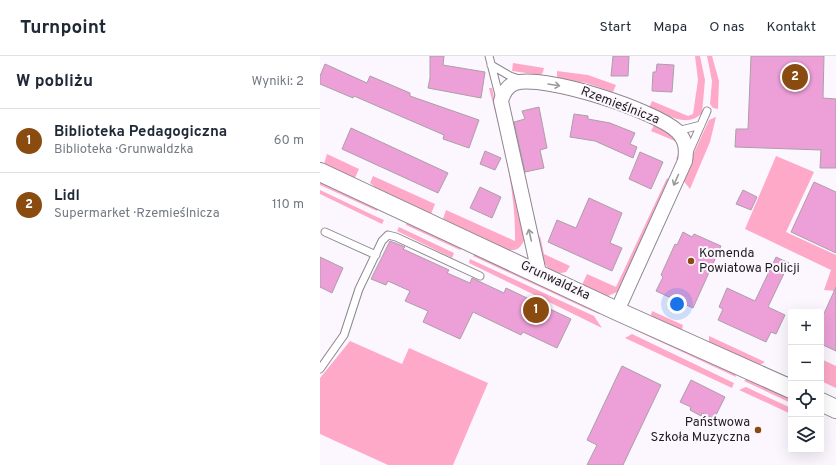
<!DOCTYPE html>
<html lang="pl">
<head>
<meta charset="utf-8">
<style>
  :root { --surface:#fff; --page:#f6f6f7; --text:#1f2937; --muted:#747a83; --line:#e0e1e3; --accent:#8a4b10 }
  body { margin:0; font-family:Overpass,sans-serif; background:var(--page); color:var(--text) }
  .controls { position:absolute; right:12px; bottom:12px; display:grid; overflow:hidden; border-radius:4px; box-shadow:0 4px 16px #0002 }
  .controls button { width:36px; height:36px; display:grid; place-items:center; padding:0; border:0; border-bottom:1px solid var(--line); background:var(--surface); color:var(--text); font:20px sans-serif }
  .you { position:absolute; left:357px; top:248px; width:14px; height:14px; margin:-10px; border:3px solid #fff; border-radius:50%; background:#1a73e8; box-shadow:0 0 0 6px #1a73e833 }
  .badge { display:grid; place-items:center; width:26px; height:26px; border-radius:50%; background:var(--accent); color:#fff; font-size:13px; font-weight:700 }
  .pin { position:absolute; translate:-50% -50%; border:2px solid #fff; box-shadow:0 1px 4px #0006 }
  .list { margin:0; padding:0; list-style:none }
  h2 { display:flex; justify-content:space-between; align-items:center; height:52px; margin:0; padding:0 16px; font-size:17px }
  h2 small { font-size:13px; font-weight:400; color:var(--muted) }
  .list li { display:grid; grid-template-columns:26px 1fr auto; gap:12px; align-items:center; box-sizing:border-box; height:64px; padding:0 16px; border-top:1px solid var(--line) }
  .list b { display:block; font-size:15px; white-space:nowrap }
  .list p { margin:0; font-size:13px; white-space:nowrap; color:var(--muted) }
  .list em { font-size:13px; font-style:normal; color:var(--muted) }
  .icon { flex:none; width:22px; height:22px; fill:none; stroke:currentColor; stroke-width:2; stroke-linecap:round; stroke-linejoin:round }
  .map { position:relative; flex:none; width:516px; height:409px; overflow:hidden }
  header { display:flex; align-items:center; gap:24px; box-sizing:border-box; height:56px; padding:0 20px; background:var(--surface); border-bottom:1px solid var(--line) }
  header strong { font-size:19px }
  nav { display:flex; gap:22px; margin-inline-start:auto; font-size:14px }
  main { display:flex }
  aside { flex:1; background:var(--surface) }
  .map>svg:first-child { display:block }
  .green { fill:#fea9c7 }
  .building { fill:#eca0d7; stroke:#ab9fa7 }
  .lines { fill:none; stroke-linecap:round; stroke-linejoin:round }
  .service-casing { stroke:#8d8690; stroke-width:9 }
  .minor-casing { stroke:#8d8690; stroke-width:16 }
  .tertiary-casing { stroke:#8d8690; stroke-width:20 }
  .service { stroke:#fff; stroke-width:7 }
  .minor { stroke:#fff; stroke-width:14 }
  .tertiary { stroke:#fff; stroke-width:18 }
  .oneway { stroke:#9a999b }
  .poi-dot { fill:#8a4b10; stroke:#fcf7fe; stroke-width:1.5 }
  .labels { text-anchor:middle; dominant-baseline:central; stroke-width:4; stroke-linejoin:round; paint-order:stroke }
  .street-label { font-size:13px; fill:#1f1c20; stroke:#fcf7fe }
  .poi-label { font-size:13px; fill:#1f1c20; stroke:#fcf7fe; text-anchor:start }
</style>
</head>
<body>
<header>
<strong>Turnpoint</strong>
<nav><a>Start</a><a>Mapa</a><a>O nas</a><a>Kontakt</a></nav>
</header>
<main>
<aside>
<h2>W pobliżu<small>Wyniki: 2</small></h2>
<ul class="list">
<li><span class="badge">1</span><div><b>Biblioteka Pedagogiczna</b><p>Biblioteka · Grunwaldzka</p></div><em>60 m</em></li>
<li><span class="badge">2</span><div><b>Lidl</b><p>Supermarket · Rzemieślnicza</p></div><em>110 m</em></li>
</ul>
</aside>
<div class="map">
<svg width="516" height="409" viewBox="0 0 516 409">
  <rect width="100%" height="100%" fill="#fcf7fe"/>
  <path class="green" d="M375,0H380L385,24L382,57C367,73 346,58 329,52L332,45L368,60L373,58L378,24Z
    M387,0H392L399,25L398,53L393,52L390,48L392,25Z
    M193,7L224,12L223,16L221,19L192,15Z
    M237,15L268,19L296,29L293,36L266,27L239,23L237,20Z
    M169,32H172L205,183C200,192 198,195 188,194L123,163L126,154L195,185C196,134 182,82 169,32Z
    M396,61L390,86L370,133L362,123L389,64Z
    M334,69L356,78L362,89L358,105L356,103L361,93L355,85L331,75Z
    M7,98L39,113L34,124L4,108Z
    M456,100L494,116L466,176L516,199V235L504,234L511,214L425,173Z
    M53,120L115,148L111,158L60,135L50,127Z
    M347,122L349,124L300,233L297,236L288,240L262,229L267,218L296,231Z
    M0,125L58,151L57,155L0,129Z
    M0,134L57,161L64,164L62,168L0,138Z
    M87,165L143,191L140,194L86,169Z
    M79,171L134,197L132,202L77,175Z
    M220,180L224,198L250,210L246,216C227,222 221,201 215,187Z
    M157,197L277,254L281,258H279L265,252L153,200Z
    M150,203L274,260L282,272L149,207Z
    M332,255L363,269L362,274L334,262L331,259Z
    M318,270L415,317L416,321L315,274Z
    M312,278L414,327L412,332L305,282Z
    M389,280L445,306L440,309L389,287Z
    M30,285L82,308L89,292L168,327L133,409H68L0,378V322Z
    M501,303L516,310V332L501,325Z
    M427,322L471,342V347L424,325Z
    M426,331L471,352V358L419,334Z"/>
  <path class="building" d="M110,0H124L123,9L165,16L161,42L108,32L110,22Z
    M293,0H309L308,20H291Z
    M431,0H504L503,42L516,43V112H500L501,94L415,91L416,73H428Z
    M5,8L47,27L50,20L90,37V40L159,64L149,92L123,83L124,79L34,40L33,42L0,28V20Z
    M337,8L354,9L352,36L332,35L333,16H336Z
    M219,51L227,92L220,94L224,112L205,116L194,66L205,63L202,55Z
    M254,58L268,60V63L290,67L315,77L310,88L317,91L313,102L275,85L250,81Z
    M31,72L128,117L118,137L22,93Z
    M165,95L181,102L175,114L160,108Z
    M320,96L343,106L331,133L309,123Z
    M494,126L516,136V197L471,176Z
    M160,131L181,141L172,162L150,152Z
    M423,134L437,141L431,154L416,148Z
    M269,142L302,157L290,187L302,192L292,215L228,186L237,164L256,172Z
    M363,176L372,181L374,178L401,190L373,252L336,235L343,221L341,219L355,188L357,189Z
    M70,185L85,191L83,193L129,214L127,217L150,227L152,222L184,237L186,232L251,263L237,292L203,276L201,279L153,256L140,283L103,266L108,255L85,245L90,235L68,225L66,229L51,223Z
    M0,201L23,212L12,237L0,231Z
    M456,201L469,207L448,251L465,259L456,278L451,276L446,286L398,264L403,253L399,251L407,232L435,245Z
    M516,231V295L501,288V264Z
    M302,310L341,329L303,409H267L277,389L267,384Z
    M371,324L405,341L394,363L382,357L381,360L370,354L371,351L360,346Z"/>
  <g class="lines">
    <defs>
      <path id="service" d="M169,0L180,43
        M171,9L190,20L202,24
        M357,75L381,69
        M369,96L387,55
        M5,176L56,199
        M0,313L24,279L39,233L62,185L68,179L76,181L160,220"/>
      <path id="minor" d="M219,217L181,45C183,38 187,30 195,27C224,18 334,54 357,75C366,84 367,93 365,105L297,255"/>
      <path id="tertiary" d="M0,116L297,255L471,333
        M501,346L516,353"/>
    </defs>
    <use href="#service" class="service-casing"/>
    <use href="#minor" class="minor-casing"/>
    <use href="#tertiary" class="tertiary-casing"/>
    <use href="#service" class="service"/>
    <use href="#minor" class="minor"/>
    <use href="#tertiary" class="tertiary"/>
  </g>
  <defs><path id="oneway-shaft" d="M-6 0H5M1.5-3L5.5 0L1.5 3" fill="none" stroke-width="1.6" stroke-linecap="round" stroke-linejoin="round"/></defs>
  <g class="oneway">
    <use href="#oneway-shaft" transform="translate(234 29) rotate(9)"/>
    <use href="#oneway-shaft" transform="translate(356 124) rotate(114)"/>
    <use href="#oneway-shaft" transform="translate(210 179) rotate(-103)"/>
  </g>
  <g class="poi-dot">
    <circle cx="371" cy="205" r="4"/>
    <circle cx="438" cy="374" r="4"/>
  </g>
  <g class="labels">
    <g class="street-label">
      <text transform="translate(300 50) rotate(21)">Rzemieślnicza</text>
      <text transform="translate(235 225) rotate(25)">Grunwaldzka</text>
    </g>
    <g class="poi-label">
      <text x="379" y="198">Komenda<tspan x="379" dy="15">Powiatowa Policji</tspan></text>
      <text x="430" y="367" text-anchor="end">Państwowa<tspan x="430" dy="15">Szkoła Muzyczna</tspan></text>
    </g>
  </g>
</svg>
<div class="controls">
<button>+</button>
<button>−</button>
<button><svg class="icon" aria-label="locate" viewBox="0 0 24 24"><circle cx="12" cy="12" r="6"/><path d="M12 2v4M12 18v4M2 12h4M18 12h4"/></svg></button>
<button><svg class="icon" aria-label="layers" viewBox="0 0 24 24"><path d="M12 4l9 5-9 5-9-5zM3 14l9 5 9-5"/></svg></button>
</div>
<div class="you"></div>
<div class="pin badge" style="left:216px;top:254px">1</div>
<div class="pin badge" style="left:475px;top:21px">2</div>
</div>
</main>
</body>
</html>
